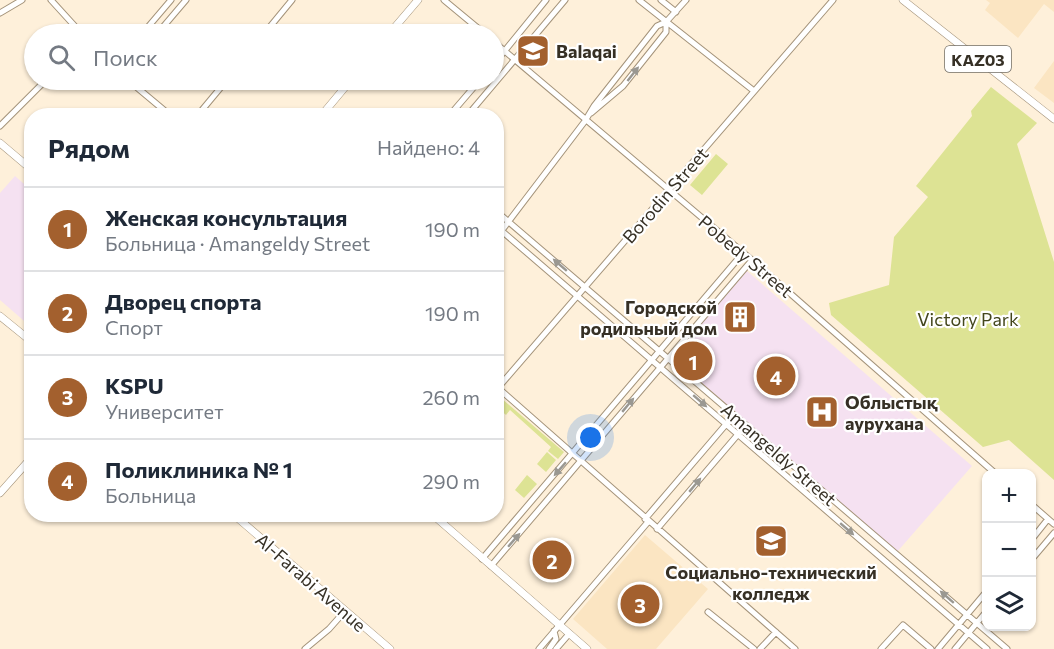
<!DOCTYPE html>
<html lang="ru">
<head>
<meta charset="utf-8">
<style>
  :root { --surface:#fff; --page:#f2f2f3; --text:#1f2937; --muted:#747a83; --line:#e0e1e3; --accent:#a3602e }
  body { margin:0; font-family:Commissioner,sans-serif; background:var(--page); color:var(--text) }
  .controls { position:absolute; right:18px; bottom:18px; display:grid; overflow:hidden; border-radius:12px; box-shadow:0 2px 4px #0004 }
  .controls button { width:54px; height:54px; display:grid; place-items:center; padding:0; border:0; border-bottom:2px solid var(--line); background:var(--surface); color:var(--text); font:30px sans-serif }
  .you { position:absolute; left:591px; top:438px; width:21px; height:21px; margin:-15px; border:4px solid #fff; border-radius:50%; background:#1a73e8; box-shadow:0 0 0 9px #1a73e833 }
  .badge { display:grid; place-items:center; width:39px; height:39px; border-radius:50%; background:var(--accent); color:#fff; font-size:20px; font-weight:700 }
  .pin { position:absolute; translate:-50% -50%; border:3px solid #fff; box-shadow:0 2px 6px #0006 }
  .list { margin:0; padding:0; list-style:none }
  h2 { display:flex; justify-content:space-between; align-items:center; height:78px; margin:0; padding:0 24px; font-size:26px }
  h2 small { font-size:20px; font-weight:400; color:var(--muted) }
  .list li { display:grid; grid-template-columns:39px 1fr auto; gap:18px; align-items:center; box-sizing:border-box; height:84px; padding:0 24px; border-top:2px solid var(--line) }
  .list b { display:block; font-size:22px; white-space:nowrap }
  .list p { margin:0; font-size:20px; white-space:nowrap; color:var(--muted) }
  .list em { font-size:20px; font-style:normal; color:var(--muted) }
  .icon { flex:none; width:33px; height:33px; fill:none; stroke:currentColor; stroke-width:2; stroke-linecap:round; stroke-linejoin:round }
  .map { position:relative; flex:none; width:1054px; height:649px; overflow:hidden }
  .search { position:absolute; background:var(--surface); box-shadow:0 2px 4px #0004; left:24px; top:24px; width:480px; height:66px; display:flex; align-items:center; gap:15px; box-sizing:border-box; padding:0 21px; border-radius:33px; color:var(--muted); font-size:22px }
  .panel { position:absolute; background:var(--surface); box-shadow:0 2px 4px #0004; left:24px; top:108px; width:480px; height:414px; border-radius:24px }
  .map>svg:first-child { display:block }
  .built { fill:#fbe5c2 }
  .medical { fill:#f5e1f1 }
  .green { fill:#dde394 }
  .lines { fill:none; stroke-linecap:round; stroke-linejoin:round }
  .minor-casing { stroke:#a4937a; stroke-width:7 }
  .major-casing { stroke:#a4937a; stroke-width:8 }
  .minor { stroke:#fff; stroke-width:5 }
  .major { stroke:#fff; stroke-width:7 }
  .oneway { fill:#9a9892 }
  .labels { text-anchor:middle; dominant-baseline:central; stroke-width:4.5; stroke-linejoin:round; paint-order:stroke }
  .shield { fill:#fff; stroke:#726e66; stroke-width:1.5 }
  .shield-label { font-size:16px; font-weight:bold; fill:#363025 }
  .poi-label { font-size:18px; font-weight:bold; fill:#363025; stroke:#fff; text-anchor:start }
  .street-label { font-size:18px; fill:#363025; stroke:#fff }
  .park-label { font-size:18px; fill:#43461c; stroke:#fff }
</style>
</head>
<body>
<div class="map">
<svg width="1054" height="649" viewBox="0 0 1054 649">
  <rect width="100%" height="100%" fill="#fef0da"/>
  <path class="built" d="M986,0H1054V12L1044,4L1018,38L985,10L990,3Z
    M1054,61V103L1034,88Z
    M645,535L708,589L656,649H607L573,619Z"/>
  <path class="medical" d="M15,176L31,190V327L0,300V193Z
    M747,271L972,466L897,552L672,357Z"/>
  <path class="green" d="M991,87L1037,123L1017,144L1054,262V480L1009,440L983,447L831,315L829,303L889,285L894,237L928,197L916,186L972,116L971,111Z
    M716,154L728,164L702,195L690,185Z
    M501,398L564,452L558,459L548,451L551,447L510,410L506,415L497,407Z
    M547,452L556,460L546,472L537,464Z
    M527,475L537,484L524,498L515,490Z"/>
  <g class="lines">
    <defs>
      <path id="minor" d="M51,0L82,34
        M444,0L485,34
        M639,0L754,91
        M661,0L676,12
        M0,13L22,0
        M142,34L171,0
        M157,34L186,0
        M264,34L292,0
        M494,42L752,260L996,474
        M494,64L546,0
        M128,80L171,116
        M591,113L623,86L666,32V22
        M197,116L227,80
        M449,116L480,80
        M467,116L565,0
        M0,126L46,80
        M496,211L1007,649
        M496,226L987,649
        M496,238L585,121L594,106L657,26L666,22L686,0
        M497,387L795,649
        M496,390L833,0
        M1032,505L1054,524
        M645,519L734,415
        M657,529L746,425
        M1032,539L1048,519
        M482,559L743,253
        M1032,559L1054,533
        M491,566L752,260
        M708,612L754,649
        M305,649L329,629L345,611
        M539,649L648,522
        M549,649L556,639L554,631
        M556,649L569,634
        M760,649L776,632
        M881,649L903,625L931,649
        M938,649L986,592
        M955,649L986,612"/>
      <path id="major" d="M903,0L1054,119
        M389,34L418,0
        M321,116L351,80
        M0,143L32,170
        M0,316L32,342
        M0,493L32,457
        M233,514L390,649
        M432,514L587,649"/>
    </defs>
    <use href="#minor" class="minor-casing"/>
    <use href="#major" class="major-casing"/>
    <use href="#minor" class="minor"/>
    <use href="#major" class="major"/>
  </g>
  <defs><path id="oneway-solid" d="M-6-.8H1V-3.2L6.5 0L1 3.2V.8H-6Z" transform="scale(1.5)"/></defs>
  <g class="oneway">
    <use href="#oneway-solid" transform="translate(633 74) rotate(-52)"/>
    <use href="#oneway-solid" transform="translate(560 265) rotate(-139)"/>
    <use href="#oneway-solid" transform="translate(700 401) rotate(41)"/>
    <use href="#oneway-solid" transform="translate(628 405) rotate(-50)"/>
    <use href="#oneway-solid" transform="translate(560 469) rotate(131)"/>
    <use href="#oneway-solid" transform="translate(695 485) rotate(-50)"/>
    <use href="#oneway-solid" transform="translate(847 529) rotate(41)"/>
    <use href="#oneway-solid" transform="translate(514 540) rotate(-49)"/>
    <use href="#oneway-solid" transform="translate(947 597) rotate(-139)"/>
  </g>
  <defs>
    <symbol id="school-square" viewBox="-11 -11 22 22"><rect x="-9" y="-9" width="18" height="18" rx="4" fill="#a3602e" stroke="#fff"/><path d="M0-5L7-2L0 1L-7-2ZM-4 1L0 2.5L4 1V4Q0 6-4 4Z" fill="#fff"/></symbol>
    <symbol id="building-square" viewBox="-11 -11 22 22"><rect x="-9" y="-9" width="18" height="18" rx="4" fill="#a3602e" stroke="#fff"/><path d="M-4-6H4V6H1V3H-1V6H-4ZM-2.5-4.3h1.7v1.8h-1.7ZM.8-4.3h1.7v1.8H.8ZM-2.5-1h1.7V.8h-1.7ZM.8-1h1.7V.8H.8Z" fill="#fff"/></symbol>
    <symbol id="hospital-square" viewBox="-11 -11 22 22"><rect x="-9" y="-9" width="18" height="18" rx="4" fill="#a3602e" stroke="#fff"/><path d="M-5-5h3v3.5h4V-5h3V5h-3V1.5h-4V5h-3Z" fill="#fff"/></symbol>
    <symbol id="university-square" viewBox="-11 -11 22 22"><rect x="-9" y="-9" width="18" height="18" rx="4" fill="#a3602e" stroke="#fff"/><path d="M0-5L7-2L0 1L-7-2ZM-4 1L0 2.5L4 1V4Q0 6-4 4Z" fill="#fff"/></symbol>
  </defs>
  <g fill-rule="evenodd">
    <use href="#school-square" x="514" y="32" width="38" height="38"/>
    <use href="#building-square" x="721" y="298" width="38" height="38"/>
    <use href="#hospital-square" x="803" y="393" width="38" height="38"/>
    <use href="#university-square" x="752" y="522" width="38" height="38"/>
  </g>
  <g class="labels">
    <rect class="shield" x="945" y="46" width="66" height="26" rx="4.5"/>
    <g class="shield-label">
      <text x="978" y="59">KАZ03</text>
    </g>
    <g class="poi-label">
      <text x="556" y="51">Balaqai</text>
      <text x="717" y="307" text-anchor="end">Городской<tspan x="717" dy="21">родильный дом</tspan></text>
      <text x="845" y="402">Облыстық<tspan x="845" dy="21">аурухана</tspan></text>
      <text x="771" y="572" text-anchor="middle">Социально-технический<tspan x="771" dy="21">колледж</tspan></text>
    </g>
    <g class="street-label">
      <text transform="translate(665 195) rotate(-49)">Borodin Street</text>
      <text transform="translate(746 256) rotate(40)">Pobedy Street</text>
      <text transform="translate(779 454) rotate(41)">Amangeldy Street</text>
      <text transform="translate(311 582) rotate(41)">Al-Farabi Avenue</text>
    </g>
    <g class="park-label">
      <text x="968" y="319">Victory Park</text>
    </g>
  </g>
</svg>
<div class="controls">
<button>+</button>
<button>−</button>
<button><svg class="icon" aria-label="layers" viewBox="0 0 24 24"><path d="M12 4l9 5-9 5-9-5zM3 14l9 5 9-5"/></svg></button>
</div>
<div class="you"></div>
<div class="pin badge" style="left:693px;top:361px">1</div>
<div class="pin badge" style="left:552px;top:560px">2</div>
<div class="pin badge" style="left:640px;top:604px">3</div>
<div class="pin badge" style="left:776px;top:376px">4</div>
<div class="search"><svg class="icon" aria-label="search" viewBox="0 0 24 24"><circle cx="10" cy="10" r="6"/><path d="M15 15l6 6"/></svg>Поиск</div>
<section class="panel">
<h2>Рядом<small>Найдено: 4</small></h2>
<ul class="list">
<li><span class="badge">1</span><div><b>Женская консультация</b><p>Больница · Amangeldy Street</p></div><em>190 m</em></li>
<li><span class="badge">2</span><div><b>Дворец спорта</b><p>Спорт</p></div><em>190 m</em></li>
<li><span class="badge">3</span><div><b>KSPU</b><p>Университет</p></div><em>260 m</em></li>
<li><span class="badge">4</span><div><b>Поликлиника № 1</b><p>Больница</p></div><em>290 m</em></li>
</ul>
</section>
</div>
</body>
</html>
